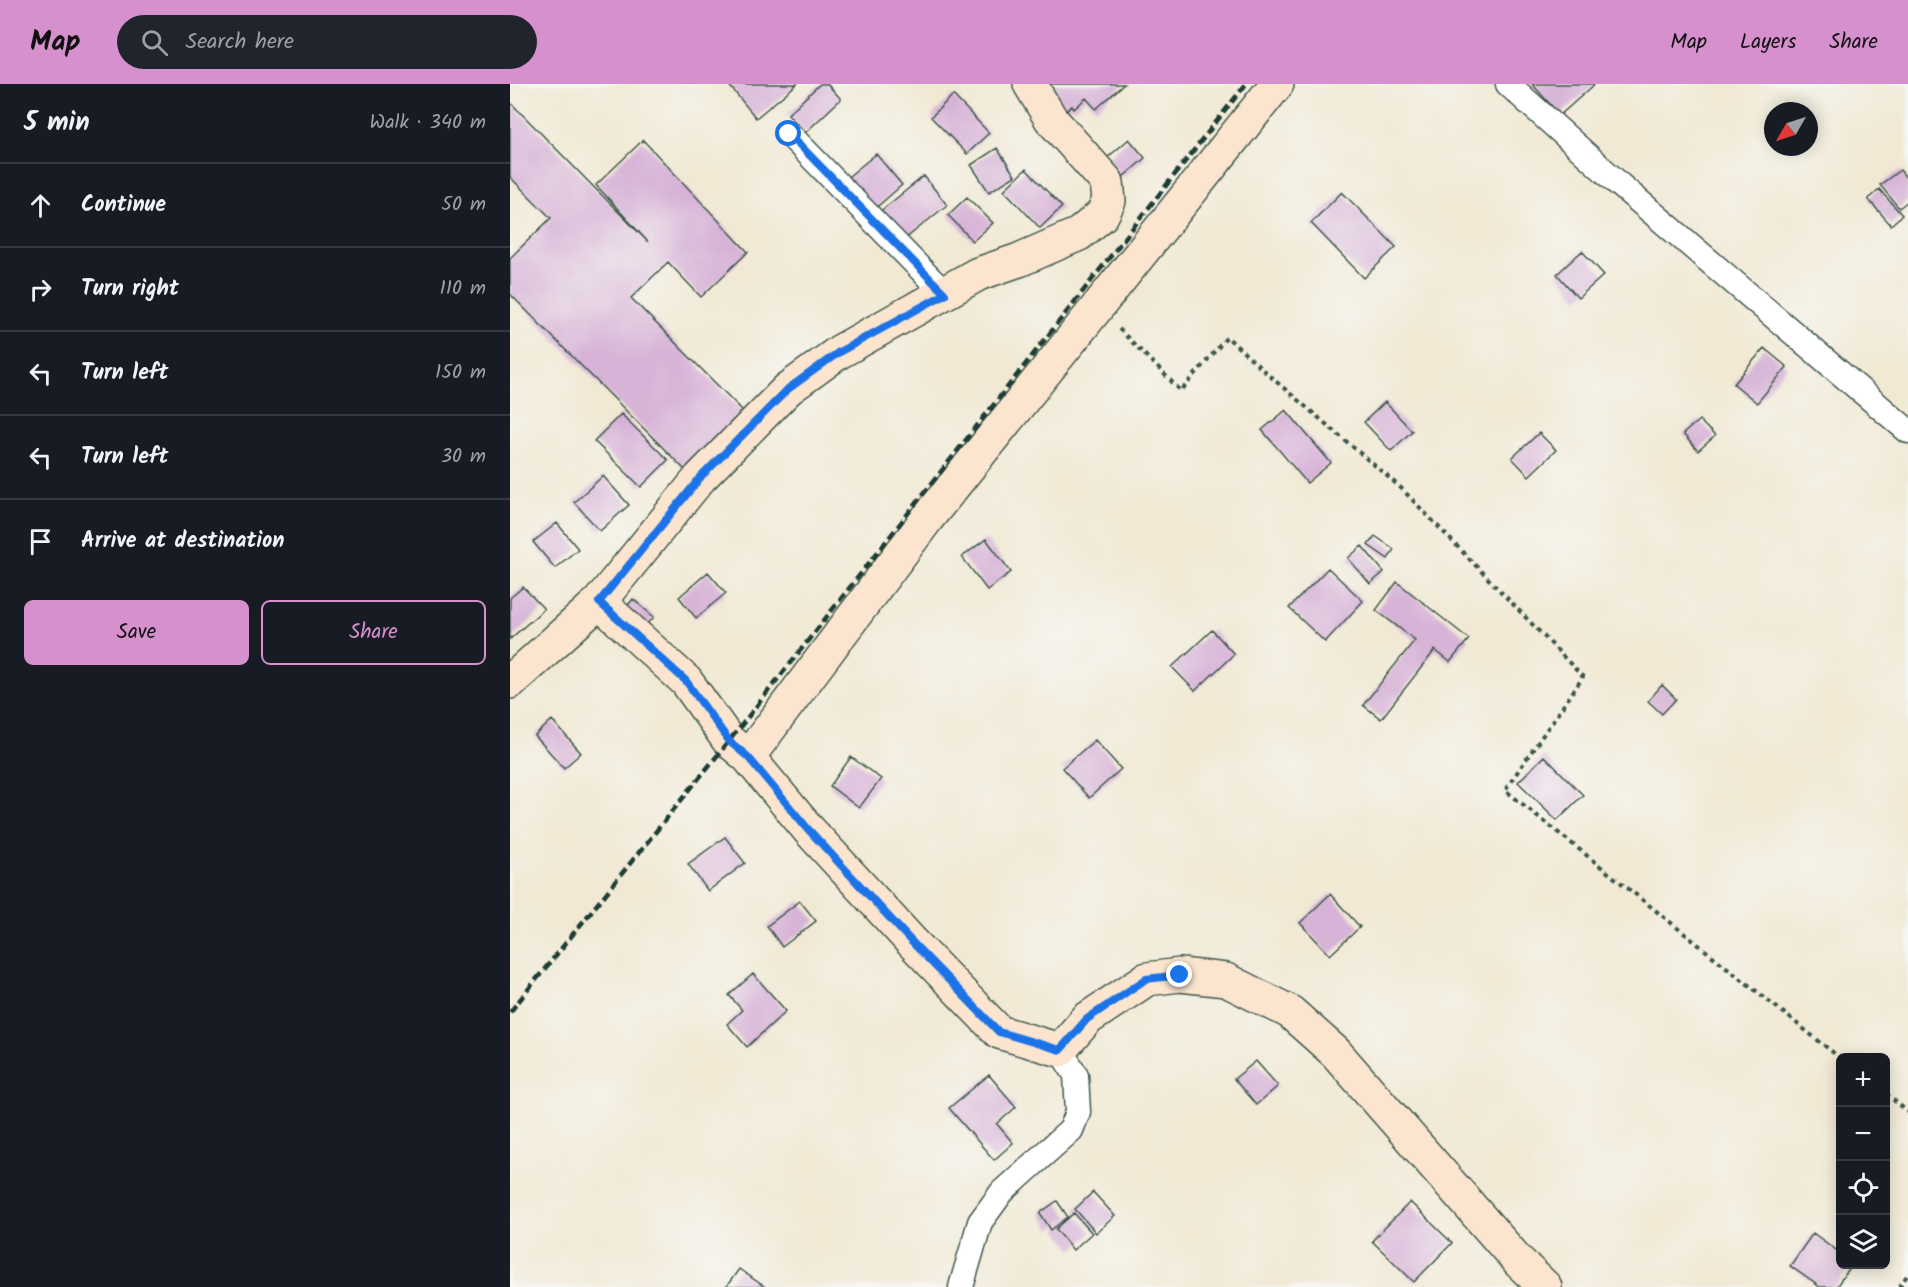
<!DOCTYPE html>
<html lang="en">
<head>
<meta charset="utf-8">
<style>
  :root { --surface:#171b24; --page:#20242c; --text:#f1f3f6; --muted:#9ea1a6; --line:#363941; --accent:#d690ce }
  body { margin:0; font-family:Kalam,sans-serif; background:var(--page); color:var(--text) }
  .controls { position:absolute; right:18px; bottom:18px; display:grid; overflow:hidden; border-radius:9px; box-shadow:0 3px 15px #0003 }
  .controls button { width:54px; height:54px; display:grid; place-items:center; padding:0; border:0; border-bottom:2px solid var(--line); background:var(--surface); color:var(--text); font:30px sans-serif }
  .compass { position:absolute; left:1254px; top:18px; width:54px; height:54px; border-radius:50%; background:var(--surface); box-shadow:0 3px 15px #0003; rotate:231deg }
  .stop { position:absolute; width:18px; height:18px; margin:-14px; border:4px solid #1a73e8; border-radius:50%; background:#fff }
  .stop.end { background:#1a73e8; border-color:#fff; box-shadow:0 2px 6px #0008 }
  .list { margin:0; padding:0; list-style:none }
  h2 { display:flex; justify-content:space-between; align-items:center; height:78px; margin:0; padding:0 24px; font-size:26px }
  h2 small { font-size:20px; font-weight:400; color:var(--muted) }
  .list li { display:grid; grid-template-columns:39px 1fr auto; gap:18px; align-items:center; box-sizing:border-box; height:84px; padding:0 24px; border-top:2px solid var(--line) }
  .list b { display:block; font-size:22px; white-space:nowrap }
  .list em { font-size:20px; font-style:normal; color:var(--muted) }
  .actions { display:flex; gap:12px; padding:18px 24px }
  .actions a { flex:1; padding:14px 0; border:2px solid var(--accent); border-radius:9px; text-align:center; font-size:21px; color:var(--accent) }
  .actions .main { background:var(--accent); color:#111 }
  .icon { flex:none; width:33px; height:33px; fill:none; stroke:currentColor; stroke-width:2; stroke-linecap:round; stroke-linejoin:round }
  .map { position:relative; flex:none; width:1398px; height:1203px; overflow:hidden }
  header { display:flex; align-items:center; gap:36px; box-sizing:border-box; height:84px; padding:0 30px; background:var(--accent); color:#111 }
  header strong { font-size:28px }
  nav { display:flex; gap:33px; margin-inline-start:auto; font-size:21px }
  .search { width:420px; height:54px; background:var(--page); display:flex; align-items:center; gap:15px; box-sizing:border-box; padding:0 21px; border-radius:33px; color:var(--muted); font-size:22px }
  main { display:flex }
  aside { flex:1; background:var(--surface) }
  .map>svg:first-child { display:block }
  .building { fill:#d7b3d7 }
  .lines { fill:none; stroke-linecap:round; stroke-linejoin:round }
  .street-casing { stroke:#3e574c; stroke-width:27 }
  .secondary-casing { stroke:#3e574c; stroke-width:36 }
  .path { stroke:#3e574c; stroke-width:4; stroke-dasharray:4.5 4.5; stroke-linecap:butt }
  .street { stroke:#fff; stroke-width:24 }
  .secondary { stroke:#fbe5cf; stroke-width:33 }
  .rail { stroke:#1f3d34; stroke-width:4.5; stroke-dasharray:9 4.5; stroke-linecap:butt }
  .route { stroke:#1a73e8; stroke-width:8 }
</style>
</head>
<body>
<header>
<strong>Map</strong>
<div class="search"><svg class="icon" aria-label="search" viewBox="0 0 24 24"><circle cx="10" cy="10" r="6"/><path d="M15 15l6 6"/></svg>Search here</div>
<nav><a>Map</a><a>Layers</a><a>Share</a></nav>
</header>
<main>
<aside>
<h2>5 min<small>Walk · 340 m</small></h2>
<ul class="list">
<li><svg class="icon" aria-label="ahead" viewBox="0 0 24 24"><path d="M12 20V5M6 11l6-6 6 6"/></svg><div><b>Continue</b></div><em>50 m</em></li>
<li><svg class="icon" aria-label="right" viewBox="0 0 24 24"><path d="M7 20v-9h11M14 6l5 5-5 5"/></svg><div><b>Turn right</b></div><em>110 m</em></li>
<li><svg class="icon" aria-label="left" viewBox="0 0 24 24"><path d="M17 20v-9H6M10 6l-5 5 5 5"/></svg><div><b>Turn left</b></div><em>150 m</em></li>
<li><svg class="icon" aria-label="left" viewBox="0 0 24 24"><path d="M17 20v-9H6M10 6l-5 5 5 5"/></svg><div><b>Turn left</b></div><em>30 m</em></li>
<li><svg class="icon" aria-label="arrive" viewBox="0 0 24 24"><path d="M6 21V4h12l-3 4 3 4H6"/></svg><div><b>Arrive at destination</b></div></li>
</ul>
<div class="actions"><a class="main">Save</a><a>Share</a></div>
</aside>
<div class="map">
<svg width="1398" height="1203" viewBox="0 0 1398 1203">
  <rect width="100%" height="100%" fill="#f6f6f2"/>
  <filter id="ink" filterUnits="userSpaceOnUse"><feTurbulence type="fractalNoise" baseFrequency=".0167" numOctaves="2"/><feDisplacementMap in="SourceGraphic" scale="12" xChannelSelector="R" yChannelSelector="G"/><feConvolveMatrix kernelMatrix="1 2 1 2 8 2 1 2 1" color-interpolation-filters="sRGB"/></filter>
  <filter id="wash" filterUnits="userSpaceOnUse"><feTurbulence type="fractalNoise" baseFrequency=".008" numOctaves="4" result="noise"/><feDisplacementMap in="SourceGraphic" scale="24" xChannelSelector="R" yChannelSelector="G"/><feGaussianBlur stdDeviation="1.35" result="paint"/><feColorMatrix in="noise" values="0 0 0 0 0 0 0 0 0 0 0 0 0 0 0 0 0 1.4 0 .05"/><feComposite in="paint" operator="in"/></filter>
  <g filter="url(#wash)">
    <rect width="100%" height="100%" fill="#f1e9d4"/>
    <g id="blocks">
      <path class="building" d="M218,0H287L246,34Z
        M310,0H317L331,15L295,49L278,30Z
        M525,0H614L586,25L576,14L564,25L562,22L552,31Z
        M1022,0H1085L1050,31Z
        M443,11L479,49L457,70L421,33Z
        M0,18L138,158L86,101L133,56L238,168L191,213L158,178L121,214L234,328L175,386L0,210V174L41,134L0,93Z
        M619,55L635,74L613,93L597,74Z
        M487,64L505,92L479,108L461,81Z
        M366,70L392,101L360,129L333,97Z
        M516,85L552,123L530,144L494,106Z
        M1390,86L1398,96V117L1389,124L1370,101Z
        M414,92L437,121L390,159L367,130Z
        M1369,105L1392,131L1381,141L1358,115Z
        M832,108L886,163L854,194L801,139Z
        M457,113L483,139L463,157L438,131Z
        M1072,167L1094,191L1068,214L1047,190Z
        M1254,264L1277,283L1247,319L1224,300Z
        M875,318L902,347L881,367L854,338Z
        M776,326L821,379L797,399L752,346Z
        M111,330L158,376L131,403L84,357Z
        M1189,336L1205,352L1188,367L1173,350Z
        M1029,349L1046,366L1019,392L1002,374Z
        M93,392L119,421L90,447L64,418Z
        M47,439L68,465L45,484L23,458Z
        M865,452L884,465L878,475L858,461Z
        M476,455L501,488L477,506L452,473Z
        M852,462L874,488L860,500L838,474Z
        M818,484L853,517L815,558L779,524Z
        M198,488L216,509L186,534L169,513Z
        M887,498L959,555L940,578L925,566L871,635L853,621L905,556L866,526Z
        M13,503L34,525L0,555V514Z
        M123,515L144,533L133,545L113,527Z
        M702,546L724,570L685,607L662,583Z
        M1152,601L1166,615L1152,630L1138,617Z
        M42,636L71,669L54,684L25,652Z
        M585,656L611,685L579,714L552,684Z
        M1034,672L1073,711L1047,736L1008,698Z
        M341,673L371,695L349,724L320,702Z
        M215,753L235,779L198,807L178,780Z
        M820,810L850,843L820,871L790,839Z
        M290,817L306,837L272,863L257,842Z
        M243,890L276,927L237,963L217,940L232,926L219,911Z
        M746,977L768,1002L746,1021L724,995Z
        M479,991L506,1023L487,1040L503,1059L484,1076L439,1024Z
        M583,1108L605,1132L586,1149L565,1125Z
        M547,1117L558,1133L541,1146L530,1129Z
        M900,1118L942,1159L904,1198L862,1157Z
        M564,1129L582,1149L563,1166L546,1145Z
        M1303,1149L1330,1169V1180H1342L1326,1203H1310L1280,1182Z
        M229,1185L255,1203H216Z"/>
    </g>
  </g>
  <g filter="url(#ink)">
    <use href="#blocks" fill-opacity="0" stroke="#3e574c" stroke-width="1.5"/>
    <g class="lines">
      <defs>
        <path id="street" d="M998,0L1110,101L1398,347
          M279,50L435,210
          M451,1203L470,1138L492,1108L561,1046L568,1028L566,991L550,966"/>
        <path id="secondary" d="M89,518L176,597L219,657L238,673L298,745L400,856L489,948L550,966L577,935L637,895L670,891L716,896L780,928L826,969L1008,1177L1035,1203
          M0,598L89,518L190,394L278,305L329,268L468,190L509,176L569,150L592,131L599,117L597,98L541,35L520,0
          M238,673L416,436L767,0"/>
      </defs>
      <use href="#street" class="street-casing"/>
      <use href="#secondary" class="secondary-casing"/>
      <path class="path" d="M609,245L671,307L717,253L755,288L891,404L1073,593L995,706L1330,974
        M1376,1010L1398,1028
        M1389,1203L1398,1190"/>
      <use href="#street" class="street"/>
      <use href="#secondary" class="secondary"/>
      <path class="rail" d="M0,928L219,657L736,0"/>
    </g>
  </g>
  <g class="lines" filter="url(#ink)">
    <path class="route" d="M279,50L435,210L329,268L278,305L190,394L89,518L176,597L219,657L238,673L298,745L400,856L489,948L550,966L577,935L636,895L670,891"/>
  </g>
</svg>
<div class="controls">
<button>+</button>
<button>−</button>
<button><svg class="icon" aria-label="locate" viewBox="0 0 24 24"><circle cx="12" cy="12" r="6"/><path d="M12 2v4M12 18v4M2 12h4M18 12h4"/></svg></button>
<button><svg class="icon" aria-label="layers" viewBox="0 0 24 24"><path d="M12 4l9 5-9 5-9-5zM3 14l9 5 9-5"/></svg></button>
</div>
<svg class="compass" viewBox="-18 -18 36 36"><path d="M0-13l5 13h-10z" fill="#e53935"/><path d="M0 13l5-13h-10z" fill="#9ea1a6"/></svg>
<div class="stop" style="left:279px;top:50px"></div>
<div class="stop end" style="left:670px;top:891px"></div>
</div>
</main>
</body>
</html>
